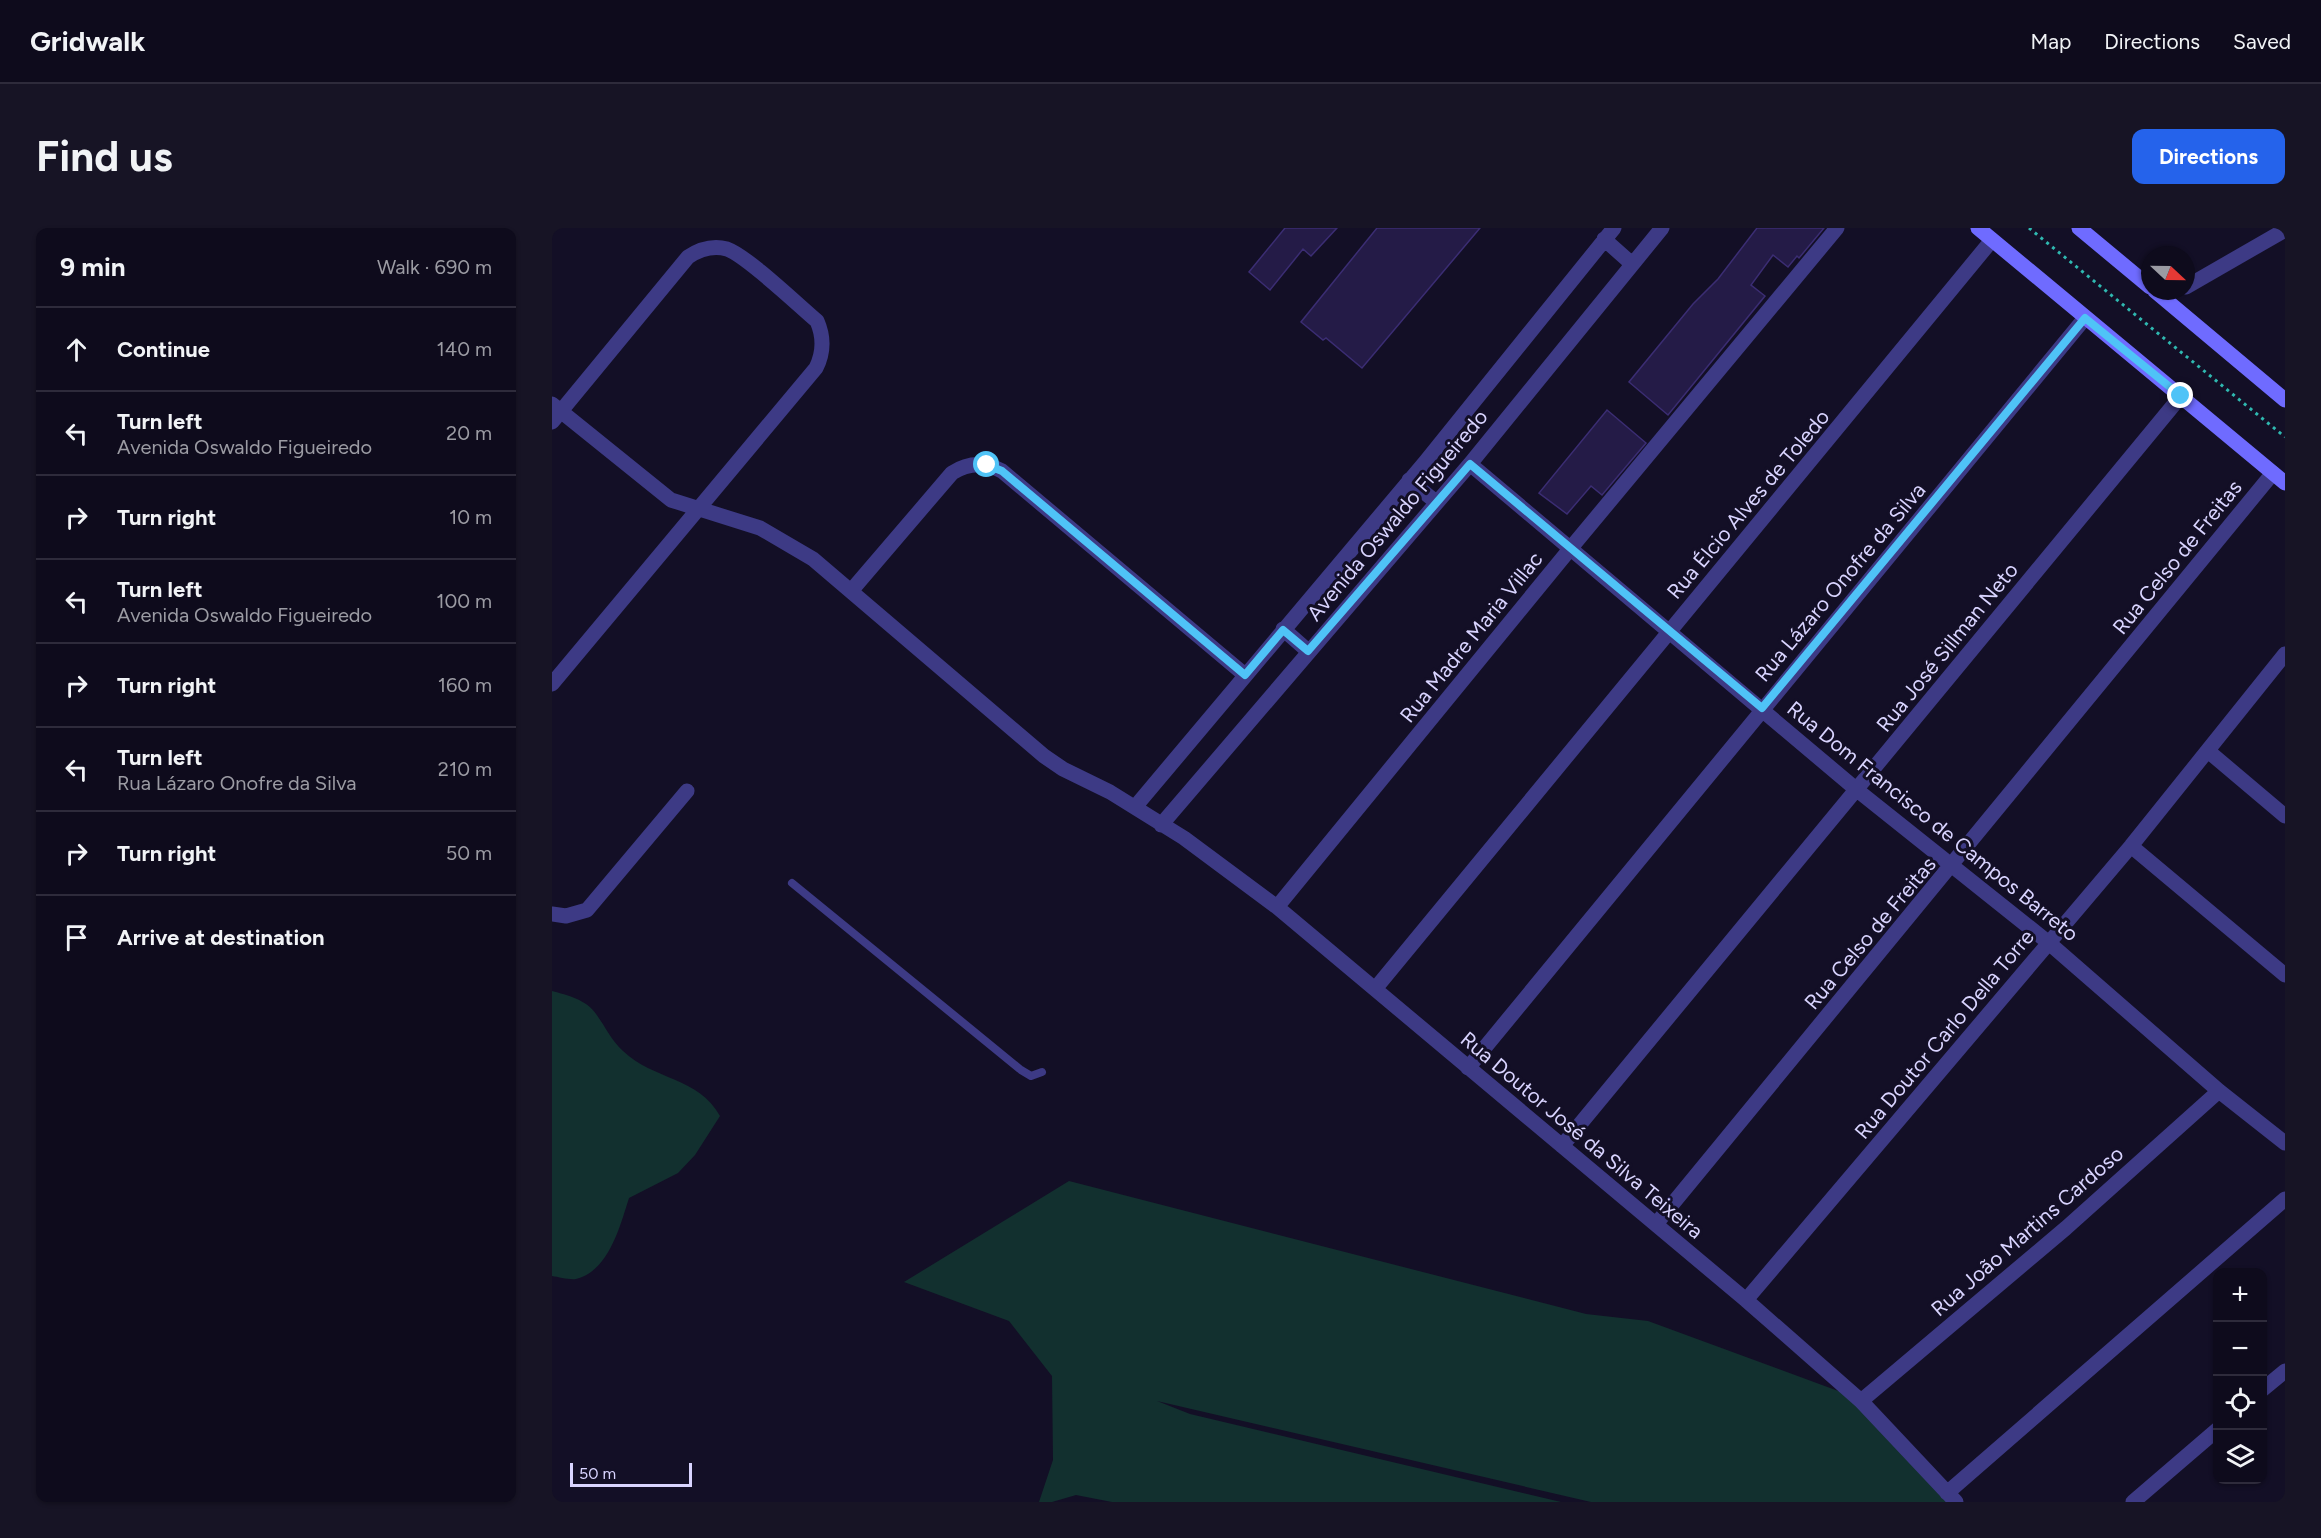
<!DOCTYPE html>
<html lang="en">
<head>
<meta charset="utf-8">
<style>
  :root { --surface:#0e0b1c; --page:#171425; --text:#f1f3f6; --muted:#9b9ba3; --line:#2e2b3b; --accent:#2563eb }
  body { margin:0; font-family:Figtree,sans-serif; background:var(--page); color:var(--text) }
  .controls { position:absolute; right:18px; bottom:18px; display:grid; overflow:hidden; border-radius:12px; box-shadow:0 2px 4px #0004 }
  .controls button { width:54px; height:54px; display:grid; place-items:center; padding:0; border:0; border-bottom:2px solid var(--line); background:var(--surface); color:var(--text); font:30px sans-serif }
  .compass { position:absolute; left:1589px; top:18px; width:54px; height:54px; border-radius:50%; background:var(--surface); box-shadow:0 2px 4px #0004; rotate:112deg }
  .scale { position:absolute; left:18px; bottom:15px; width:122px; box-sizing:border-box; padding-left:6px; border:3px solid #d9d4ff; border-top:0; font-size:16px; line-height:21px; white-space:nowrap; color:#d9d4ff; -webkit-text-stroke:4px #130f26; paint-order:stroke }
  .stop { position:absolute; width:18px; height:18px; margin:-14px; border:4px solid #4fc3f7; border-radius:50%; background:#fff }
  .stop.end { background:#4fc3f7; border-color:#fff; box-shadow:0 2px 6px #0008 }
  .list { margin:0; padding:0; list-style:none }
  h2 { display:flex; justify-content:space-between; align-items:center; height:78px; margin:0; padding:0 24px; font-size:26px }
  h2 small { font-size:20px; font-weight:400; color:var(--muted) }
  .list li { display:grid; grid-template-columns:39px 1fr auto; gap:18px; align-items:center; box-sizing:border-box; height:84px; padding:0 24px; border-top:2px solid var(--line) }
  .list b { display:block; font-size:22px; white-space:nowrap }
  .list p { margin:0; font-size:20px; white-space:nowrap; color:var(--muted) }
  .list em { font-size:20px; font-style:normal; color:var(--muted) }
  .icon { flex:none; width:33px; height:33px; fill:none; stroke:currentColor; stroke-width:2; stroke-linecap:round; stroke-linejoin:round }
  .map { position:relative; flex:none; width:1733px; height:1274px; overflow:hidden; border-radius:12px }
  header { display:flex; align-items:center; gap:36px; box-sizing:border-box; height:84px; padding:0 30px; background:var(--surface); border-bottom:2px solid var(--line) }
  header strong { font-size:28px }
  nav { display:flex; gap:33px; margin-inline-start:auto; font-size:21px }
  .intro { display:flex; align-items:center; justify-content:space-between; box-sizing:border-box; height:144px; padding:0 36px }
  h1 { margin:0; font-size:42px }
  .button { padding:15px 27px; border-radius:12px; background:var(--accent); color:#fff; font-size:21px; font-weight:700 }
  main { display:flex; gap:36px; padding:0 36px }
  aside { flex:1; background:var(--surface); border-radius:12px; box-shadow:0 2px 4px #0004 }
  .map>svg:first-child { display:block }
  .green { fill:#12302f }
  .building { fill:#241b47; stroke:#3b2d73; stroke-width:1.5 }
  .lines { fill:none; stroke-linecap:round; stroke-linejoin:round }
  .path { stroke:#2fb8b0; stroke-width:3; stroke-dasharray:3 4.5; stroke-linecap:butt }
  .service { stroke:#3d3a85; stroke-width:8 }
  .minor { stroke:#3d3a85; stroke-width:15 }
  .tertiary { stroke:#3d3a85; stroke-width:15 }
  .secondary { stroke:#6f6bff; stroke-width:15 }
  .route { stroke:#4fc3f7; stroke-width:8 }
  .labels { text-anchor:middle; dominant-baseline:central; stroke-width:6; stroke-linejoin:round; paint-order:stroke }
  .street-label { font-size:21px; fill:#d9d4ff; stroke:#130f26 }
</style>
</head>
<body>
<header>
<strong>Gridwalk</strong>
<nav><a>Map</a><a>Directions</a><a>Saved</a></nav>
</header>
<div class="intro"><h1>Find us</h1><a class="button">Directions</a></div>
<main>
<aside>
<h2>9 min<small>Walk · 690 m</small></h2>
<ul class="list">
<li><svg class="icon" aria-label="ahead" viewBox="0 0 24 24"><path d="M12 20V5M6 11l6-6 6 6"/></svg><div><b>Continue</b></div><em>140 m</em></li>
<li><svg class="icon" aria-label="left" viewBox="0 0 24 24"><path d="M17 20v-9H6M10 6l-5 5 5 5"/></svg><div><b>Turn left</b><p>Avenida Oswaldo Figueiredo</p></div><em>20 m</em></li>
<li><svg class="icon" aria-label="right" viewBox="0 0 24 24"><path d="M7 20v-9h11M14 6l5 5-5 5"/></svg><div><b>Turn right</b></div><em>10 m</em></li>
<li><svg class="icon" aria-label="left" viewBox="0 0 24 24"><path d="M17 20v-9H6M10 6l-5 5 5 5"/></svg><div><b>Turn left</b><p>Avenida Oswaldo Figueiredo</p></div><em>100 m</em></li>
<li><svg class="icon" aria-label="right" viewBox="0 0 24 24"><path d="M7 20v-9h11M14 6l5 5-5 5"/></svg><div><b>Turn right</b></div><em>160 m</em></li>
<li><svg class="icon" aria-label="left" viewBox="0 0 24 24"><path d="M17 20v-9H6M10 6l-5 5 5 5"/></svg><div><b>Turn left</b><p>Rua Lázaro Onofre da Silva</p></div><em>210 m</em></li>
<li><svg class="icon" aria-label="right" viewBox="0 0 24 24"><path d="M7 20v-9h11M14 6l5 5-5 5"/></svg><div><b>Turn right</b></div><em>50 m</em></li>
<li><svg class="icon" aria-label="arrive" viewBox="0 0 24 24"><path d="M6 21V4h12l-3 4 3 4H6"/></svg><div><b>Arrive at destination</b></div></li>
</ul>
</aside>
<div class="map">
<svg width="1733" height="1274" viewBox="0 0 1733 1274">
  <rect width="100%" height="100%" fill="#130f26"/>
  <path class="green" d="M0,763C15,767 35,772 44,786C53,798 59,812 71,823C101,852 147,849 168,888L143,927L126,945L77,970C68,998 57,1043 24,1051C17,1052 7,1049 0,1048Z
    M517,953L1034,1086L1096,1093L1297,1167L1396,1274H1039L605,1173L638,1186L1009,1274H560L524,1267L500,1274H487L501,1232L500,1148L457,1093L352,1054Z"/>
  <path class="building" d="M733,0H785L759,28L751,21L718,62L697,44Z
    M825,0H928L810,140L774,110L771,112L749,94Z
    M1205,0H1272L1247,30L1245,28L1236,39L1221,27L1199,57L1213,68L1116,187L1077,154L1141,76L1166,51Z
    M1055,182L1094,215L1050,267L1039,258L1015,286L987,265Z"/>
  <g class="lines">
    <path class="path" d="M1477,0L1733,209"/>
    <path class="service" d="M240,655L469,842L479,848L490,844"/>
    <path class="minor" d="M1052,11L1080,36
      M1634,59L1733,2
      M0,176L119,272L208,300L261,331L492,528L511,541L558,564L632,610L725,679L1194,1072L1309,1173L1404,1274
      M0,194L136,29C148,21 160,17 175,21C195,28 246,77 265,93C272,109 272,124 264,140L0,456
      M918,236L1305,562L1497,715L1667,863L1733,915
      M857,252L884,274
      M299,363L400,245C417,234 433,234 450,243L693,447
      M731,401L756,423
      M1656,523L1733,588
      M583,579L874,233L1062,0
      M609,597L918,236L1110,0
      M1579,618L1733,747
      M725,679L1018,321L1285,0
      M0,686L14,688L35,682L135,563
      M823,761L1440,12
      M916,840L1533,90
      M1010,918L1629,168
      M1104,996L1721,245
      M1194,1072L1579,618L1733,426
      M1309,1173L1514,1000L1667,863
      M1395,1265L1733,971"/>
    <path class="tertiary" d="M1710,1162L1733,1143
      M1581,1274L1666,1201"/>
    <path class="secondary" d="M1426,0L1733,255
      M1527,0L1598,59
      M1603,63L1733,172"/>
  </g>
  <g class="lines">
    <path class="route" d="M435,237L450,243L693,447L731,402L756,423L918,236L1210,480L1533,90L1629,168"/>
  </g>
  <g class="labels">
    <g class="street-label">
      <text transform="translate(1196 276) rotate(-50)">Rua Élcio Alves de Toledo</text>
      <text transform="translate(845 287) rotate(-50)">Avenida Oswaldo Figueiredo</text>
      <text transform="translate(1625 329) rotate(-51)">Rua Celso de Freitas</text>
      <text transform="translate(1288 354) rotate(-50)">Rua Lázaro Onofre da Silva</text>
      <text transform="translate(919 409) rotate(-51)">Rua Madre Maria Villac</text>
      <text transform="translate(1395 419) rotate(-51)">Rua José Sillman Neto</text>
      <text transform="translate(1381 593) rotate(39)">Rua Dom Francisco de Campos Barreto</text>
      <text transform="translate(1318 705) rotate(-50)">Rua Celso de Freitas</text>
      <text transform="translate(1392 806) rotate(-50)">Rua Doutor Carlo Della Torre</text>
      <text transform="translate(1030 907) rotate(40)">Rua Doutor José da Silva Teixeira</text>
      <text transform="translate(1475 1003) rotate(-41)">Rua João Martins Cardoso</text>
    </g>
  </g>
</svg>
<div class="controls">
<button>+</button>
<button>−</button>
<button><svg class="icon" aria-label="locate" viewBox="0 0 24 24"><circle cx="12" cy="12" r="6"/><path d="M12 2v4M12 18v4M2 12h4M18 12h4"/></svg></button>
<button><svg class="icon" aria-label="layers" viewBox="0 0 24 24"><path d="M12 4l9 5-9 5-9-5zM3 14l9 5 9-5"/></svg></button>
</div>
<svg class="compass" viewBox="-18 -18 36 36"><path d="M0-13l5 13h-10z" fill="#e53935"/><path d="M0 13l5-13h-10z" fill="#9b9ba3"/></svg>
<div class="scale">50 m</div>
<div class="stop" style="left:435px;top:237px"></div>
<div class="stop end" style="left:1629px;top:168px"></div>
</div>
</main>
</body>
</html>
